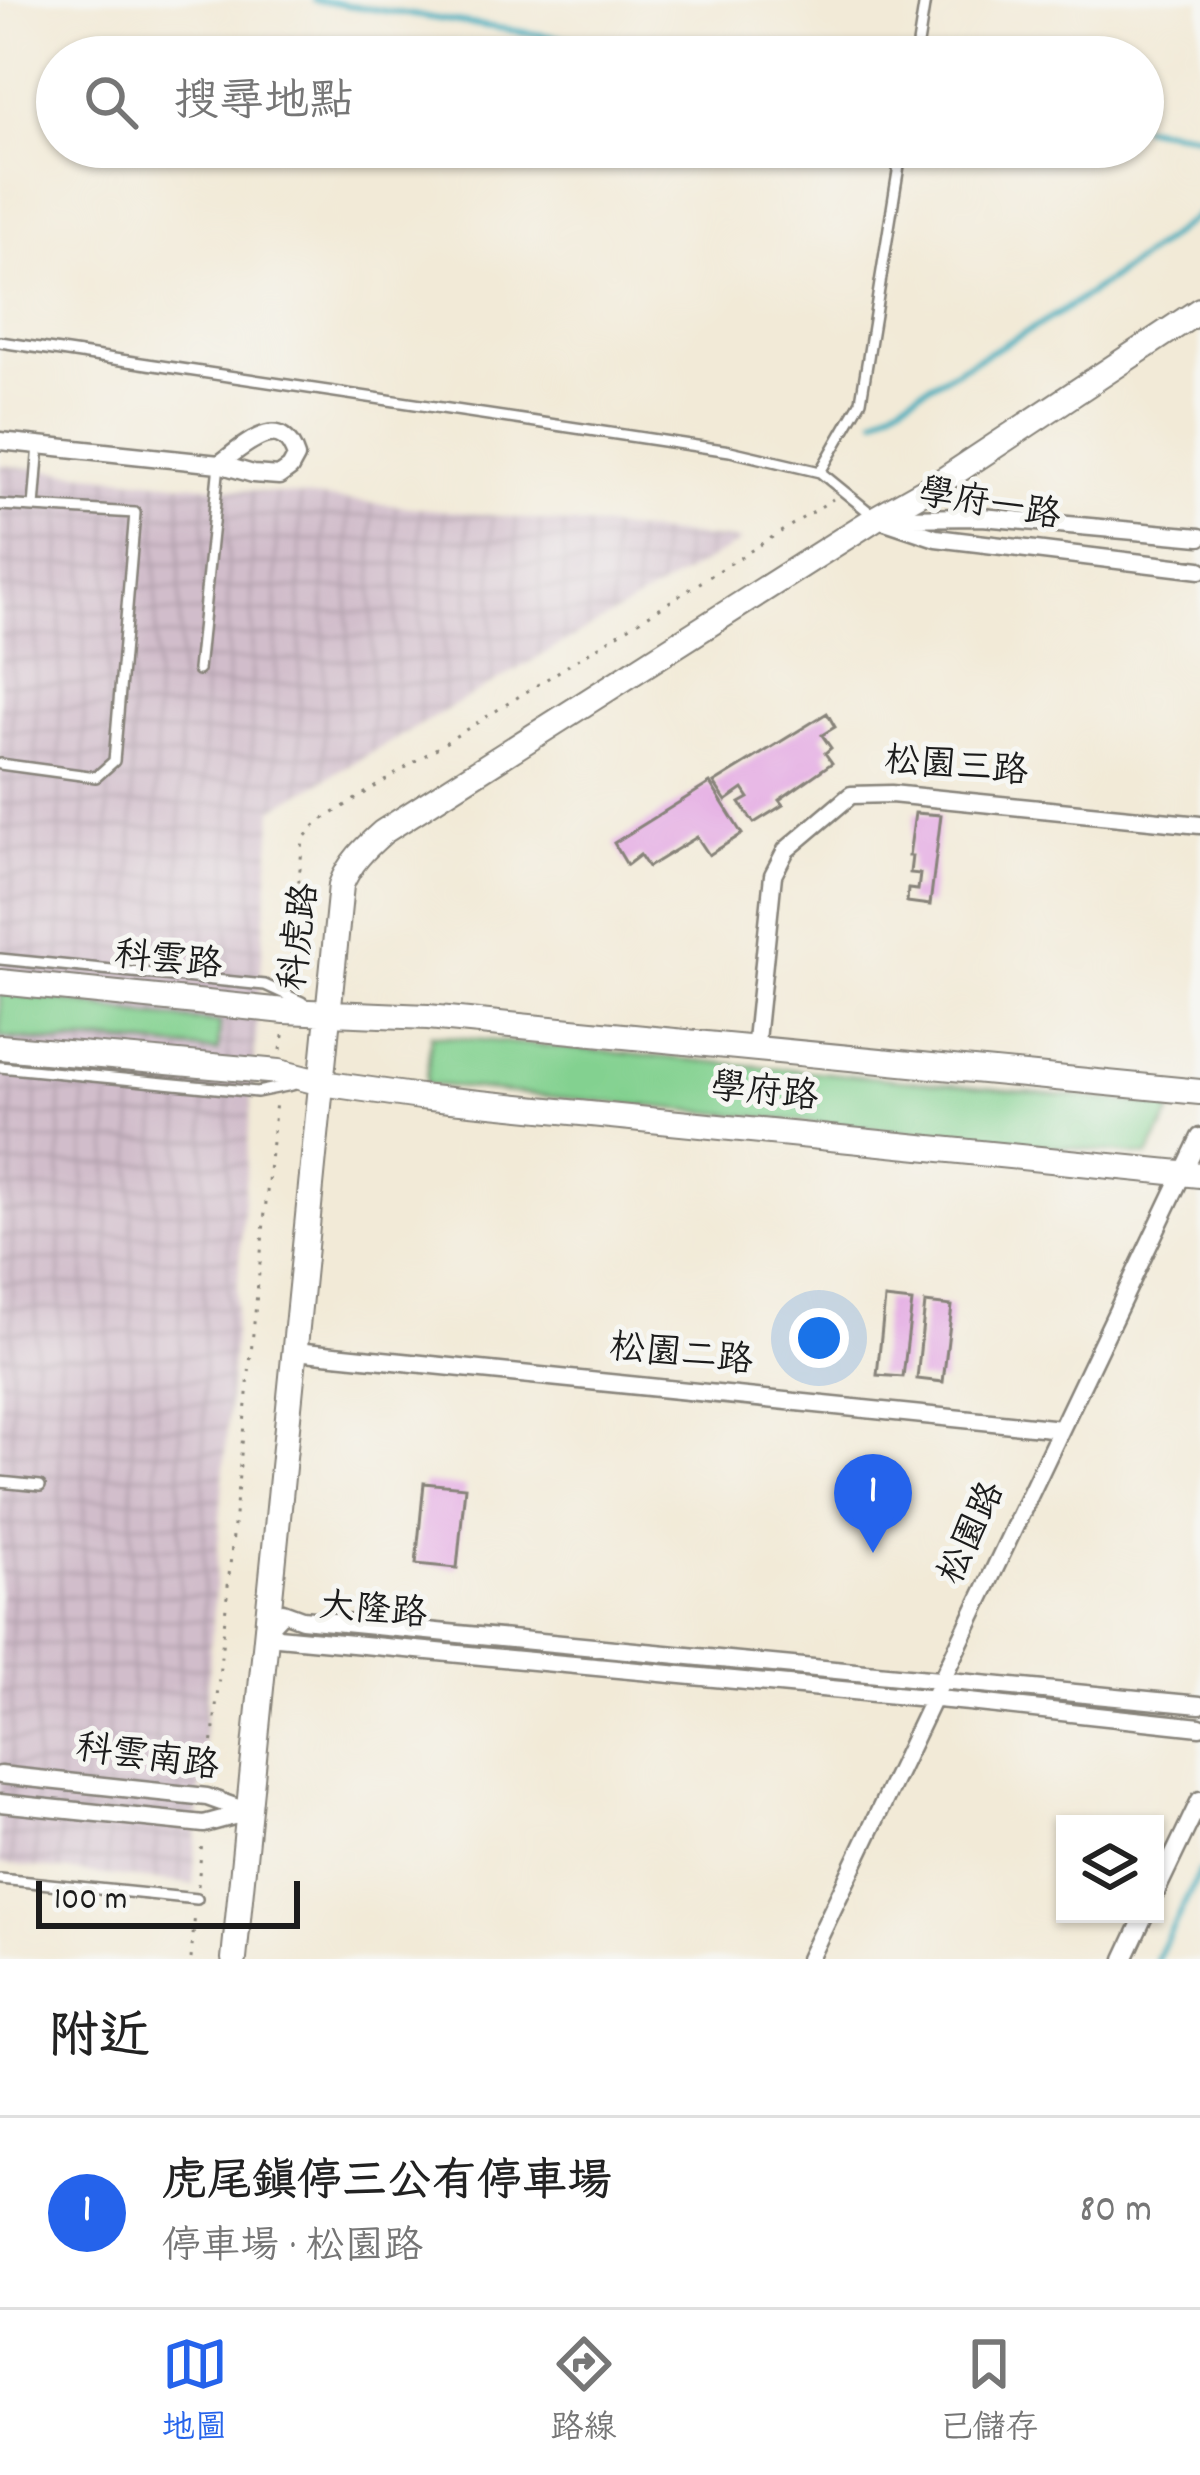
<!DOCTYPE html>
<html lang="zh-TW">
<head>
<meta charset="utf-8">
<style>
  :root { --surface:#fff; --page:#f6f6f6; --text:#222; --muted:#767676; --line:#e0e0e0; --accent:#2563eb }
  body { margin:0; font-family:Dekko,"LXGW WenKai TC",sans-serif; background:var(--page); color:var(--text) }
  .controls { position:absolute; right:36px; bottom:36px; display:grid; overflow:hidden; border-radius:0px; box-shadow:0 3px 9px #0004 }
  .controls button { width:108px; height:108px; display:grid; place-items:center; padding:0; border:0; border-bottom:3px solid var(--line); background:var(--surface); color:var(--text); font:60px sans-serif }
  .scale { position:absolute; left:36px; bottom:30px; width:264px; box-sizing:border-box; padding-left:12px; border:6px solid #1c1c1c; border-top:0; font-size:33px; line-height:42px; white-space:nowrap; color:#1c1c1c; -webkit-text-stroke:9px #f6f6f2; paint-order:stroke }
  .you { position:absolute; left:819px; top:1338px; width:42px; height:42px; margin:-30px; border:9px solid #fff; border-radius:50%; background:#1a73e8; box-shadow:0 0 0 18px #1a73e833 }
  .badge { display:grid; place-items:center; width:78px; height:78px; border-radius:50%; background:var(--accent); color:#fff; font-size:39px; font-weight:700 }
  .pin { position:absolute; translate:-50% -99px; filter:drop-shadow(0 3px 6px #0008) }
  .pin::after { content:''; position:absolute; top:63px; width:42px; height:36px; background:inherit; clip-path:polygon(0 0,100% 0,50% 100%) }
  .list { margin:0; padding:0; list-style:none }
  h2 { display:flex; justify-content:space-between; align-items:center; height:156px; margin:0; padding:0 48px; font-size:51px }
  h2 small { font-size:39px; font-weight:400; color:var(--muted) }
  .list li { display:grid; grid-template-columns:78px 1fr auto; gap:36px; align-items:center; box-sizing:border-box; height:192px; padding:0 48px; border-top:3px solid var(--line) }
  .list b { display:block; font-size:45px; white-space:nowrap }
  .list p { margin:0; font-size:39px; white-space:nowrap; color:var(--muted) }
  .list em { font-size:39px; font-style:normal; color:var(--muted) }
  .icon { flex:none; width:66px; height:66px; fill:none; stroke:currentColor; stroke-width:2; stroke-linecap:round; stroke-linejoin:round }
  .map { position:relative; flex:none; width:1200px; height:1959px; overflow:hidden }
  .search { position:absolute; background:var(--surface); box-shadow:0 3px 9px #0004; left:36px; right:36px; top:36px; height:132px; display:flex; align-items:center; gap:30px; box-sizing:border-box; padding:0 42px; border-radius:66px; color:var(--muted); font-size:45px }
  .sheet { height:348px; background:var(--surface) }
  nav { display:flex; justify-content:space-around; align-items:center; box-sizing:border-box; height:168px; border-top:3px solid var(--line); background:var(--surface); font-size:33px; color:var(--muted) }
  nav a { display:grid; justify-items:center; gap:6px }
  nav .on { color:var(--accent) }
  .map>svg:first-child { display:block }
  .industrial { fill:url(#industrial-grid) }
  .grass { fill:#83d190; stroke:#507656; stroke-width:3 }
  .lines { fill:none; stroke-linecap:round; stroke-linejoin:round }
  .stream { stroke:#3eacbc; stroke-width:6 }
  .building { fill:#e3a6e2 }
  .lane-casing { stroke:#87837a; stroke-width:14 }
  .street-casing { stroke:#87837a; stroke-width:21 }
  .secondary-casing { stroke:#87837a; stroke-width:28 }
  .path { stroke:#87837a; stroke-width:3; stroke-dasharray:3 9; stroke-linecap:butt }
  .lane { stroke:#fff; stroke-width:9 }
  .street { stroke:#fff; stroke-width:16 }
  .secondary { stroke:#fff; stroke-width:24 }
  .labels { text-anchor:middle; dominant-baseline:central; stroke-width:10; stroke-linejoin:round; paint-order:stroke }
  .street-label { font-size:36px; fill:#1c1c1c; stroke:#f6f6f2 }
</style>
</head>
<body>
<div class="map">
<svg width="1200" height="1959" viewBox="0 0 1200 1959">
  <defs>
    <pattern id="industrial-grid" width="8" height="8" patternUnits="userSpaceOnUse" patternTransform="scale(3)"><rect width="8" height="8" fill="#d1bdcb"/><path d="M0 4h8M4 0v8" fill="none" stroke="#b3a2ae"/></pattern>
  </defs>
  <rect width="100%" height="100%" fill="#f6f6f2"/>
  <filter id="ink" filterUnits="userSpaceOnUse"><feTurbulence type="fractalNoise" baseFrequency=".00833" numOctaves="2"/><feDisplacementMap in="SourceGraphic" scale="24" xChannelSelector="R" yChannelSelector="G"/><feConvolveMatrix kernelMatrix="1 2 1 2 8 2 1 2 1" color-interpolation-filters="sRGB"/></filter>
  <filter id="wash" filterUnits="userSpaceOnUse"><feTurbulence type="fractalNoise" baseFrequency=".004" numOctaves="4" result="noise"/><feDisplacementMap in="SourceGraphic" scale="48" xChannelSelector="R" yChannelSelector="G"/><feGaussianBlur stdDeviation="2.7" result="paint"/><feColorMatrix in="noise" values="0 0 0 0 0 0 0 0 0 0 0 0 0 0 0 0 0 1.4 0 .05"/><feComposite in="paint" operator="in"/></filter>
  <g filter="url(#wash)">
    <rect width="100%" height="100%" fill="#f2ead7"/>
    <path class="industrial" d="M0,465L742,541L273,809L193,1884L0,1864Z"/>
    <path class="grass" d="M0,993L61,1000L136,1014L220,1023L218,1051L112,1041L58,1042L0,1037Z
      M431,1035L1174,1106L1148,1156L426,1084Z"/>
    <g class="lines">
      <path class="stream" d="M314,0L687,57
        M1143,127L1200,135
        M876,418C929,383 984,356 1039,325C1095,292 1149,253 1200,213
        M1157,1959L1200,1871"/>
    </g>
    <g id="blocks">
      <path class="building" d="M827,713L835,727L822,735L831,748L825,753L832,763L779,800L783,805L754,823L740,803L749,798L743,789L726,801L714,783Z
        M710,783L742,834L709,855L697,837L648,867L640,855L627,865L614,843Z
        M915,813L941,815L930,905L907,902L908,889L918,890L920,874L910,873L912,856H909Z
        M885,1299L912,1302L903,1377L877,1375Z
        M925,1303L952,1306L943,1382L917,1379Z
        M424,1483L465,1487L457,1568L416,1564Z"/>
    </g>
  </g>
  <g filter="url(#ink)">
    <use href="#blocks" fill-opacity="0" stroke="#87837a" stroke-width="3"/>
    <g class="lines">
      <defs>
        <path id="lane" d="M916,57L925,0
          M0,342L730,451L820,472L874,516
          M820,472L861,401L902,147
          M0,505L135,513L114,761L96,777L0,764
          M34,507L39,444
          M198,670L219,464
          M0,959L265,985L302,1002
          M0,1067L257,1092L292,1085
          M0,1482L40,1486
          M0,1879L197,1899"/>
        <path id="street" d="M0,441L219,464L253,474L279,476L290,468L296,457C281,409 243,447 219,464
          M876,518L936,538L1200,570
          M889,518L982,517L1200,537
          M755,1050L773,875L786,850L851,795L891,794L1200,825
          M295,1351L1061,1429
          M1200,1705L302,1619L283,1612L267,1629L278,1637L969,1702L1200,1727
          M0,1775L207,1797L249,1812
          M0,1803L204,1824L248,1812
          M1155,1894L1200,1800
          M809,1959L1200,1137
          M1124,1959L1145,1914"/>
        <path id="secondary" d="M0,982L285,1011L428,1017L1200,1092
          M0,1047L279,1072L322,1083L420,1097L1200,1175
          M234,1959L341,885C350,862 365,848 383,832L876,518L945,479L1200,310"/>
      </defs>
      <use href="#lane" class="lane-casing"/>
      <use href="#street" class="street-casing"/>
      <use href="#secondary" class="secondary-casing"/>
      <path class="path" d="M289,978L303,839L316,824L833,499
        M281,1050L284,1029
        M209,1778L276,1101
        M198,1886L202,1841
        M191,1959L195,1913"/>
      <use href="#lane" class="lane"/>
      <use href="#street" class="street"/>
      <use href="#secondary" class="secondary"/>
    </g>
  </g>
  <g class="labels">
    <g class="street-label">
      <text transform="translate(989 507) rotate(10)">學府一路</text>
      <text transform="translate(956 769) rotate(5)">松園三路</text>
      <text transform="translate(302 937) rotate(-83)">科虎路</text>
      <text transform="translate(168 963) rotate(6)">科雲路</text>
      <text transform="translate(764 1095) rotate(6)">學府路</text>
      <text transform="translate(681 1357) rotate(6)">松園二路</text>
      <text transform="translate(974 1534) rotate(-65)">松園路</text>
      <text transform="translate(373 1613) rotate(5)">大隆路</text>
      <text transform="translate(147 1760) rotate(8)">科雲南路</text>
    </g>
  </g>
</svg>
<div class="controls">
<button><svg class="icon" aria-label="layers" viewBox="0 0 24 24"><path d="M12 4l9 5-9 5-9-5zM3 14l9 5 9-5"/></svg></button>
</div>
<div class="scale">100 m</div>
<div class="you"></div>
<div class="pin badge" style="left:873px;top:1553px">1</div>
<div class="search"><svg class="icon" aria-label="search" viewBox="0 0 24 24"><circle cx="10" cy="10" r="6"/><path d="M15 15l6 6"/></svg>搜尋地點</div>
</div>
<section class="sheet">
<h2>附近<small></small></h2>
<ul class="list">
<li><span class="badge">1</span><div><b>虎尾鎮停三公有停車場</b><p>停車場 · 松園路</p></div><em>80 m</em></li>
</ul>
</section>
<nav>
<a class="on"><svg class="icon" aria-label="map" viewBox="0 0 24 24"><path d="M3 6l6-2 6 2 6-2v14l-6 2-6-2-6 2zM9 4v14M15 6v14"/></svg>地圖</a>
<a><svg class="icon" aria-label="directions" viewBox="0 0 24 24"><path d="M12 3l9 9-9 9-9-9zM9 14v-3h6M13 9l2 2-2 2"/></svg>路線</a>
<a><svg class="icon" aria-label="saved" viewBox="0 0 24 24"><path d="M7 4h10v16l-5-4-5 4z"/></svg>已儲存</a>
</nav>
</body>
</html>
